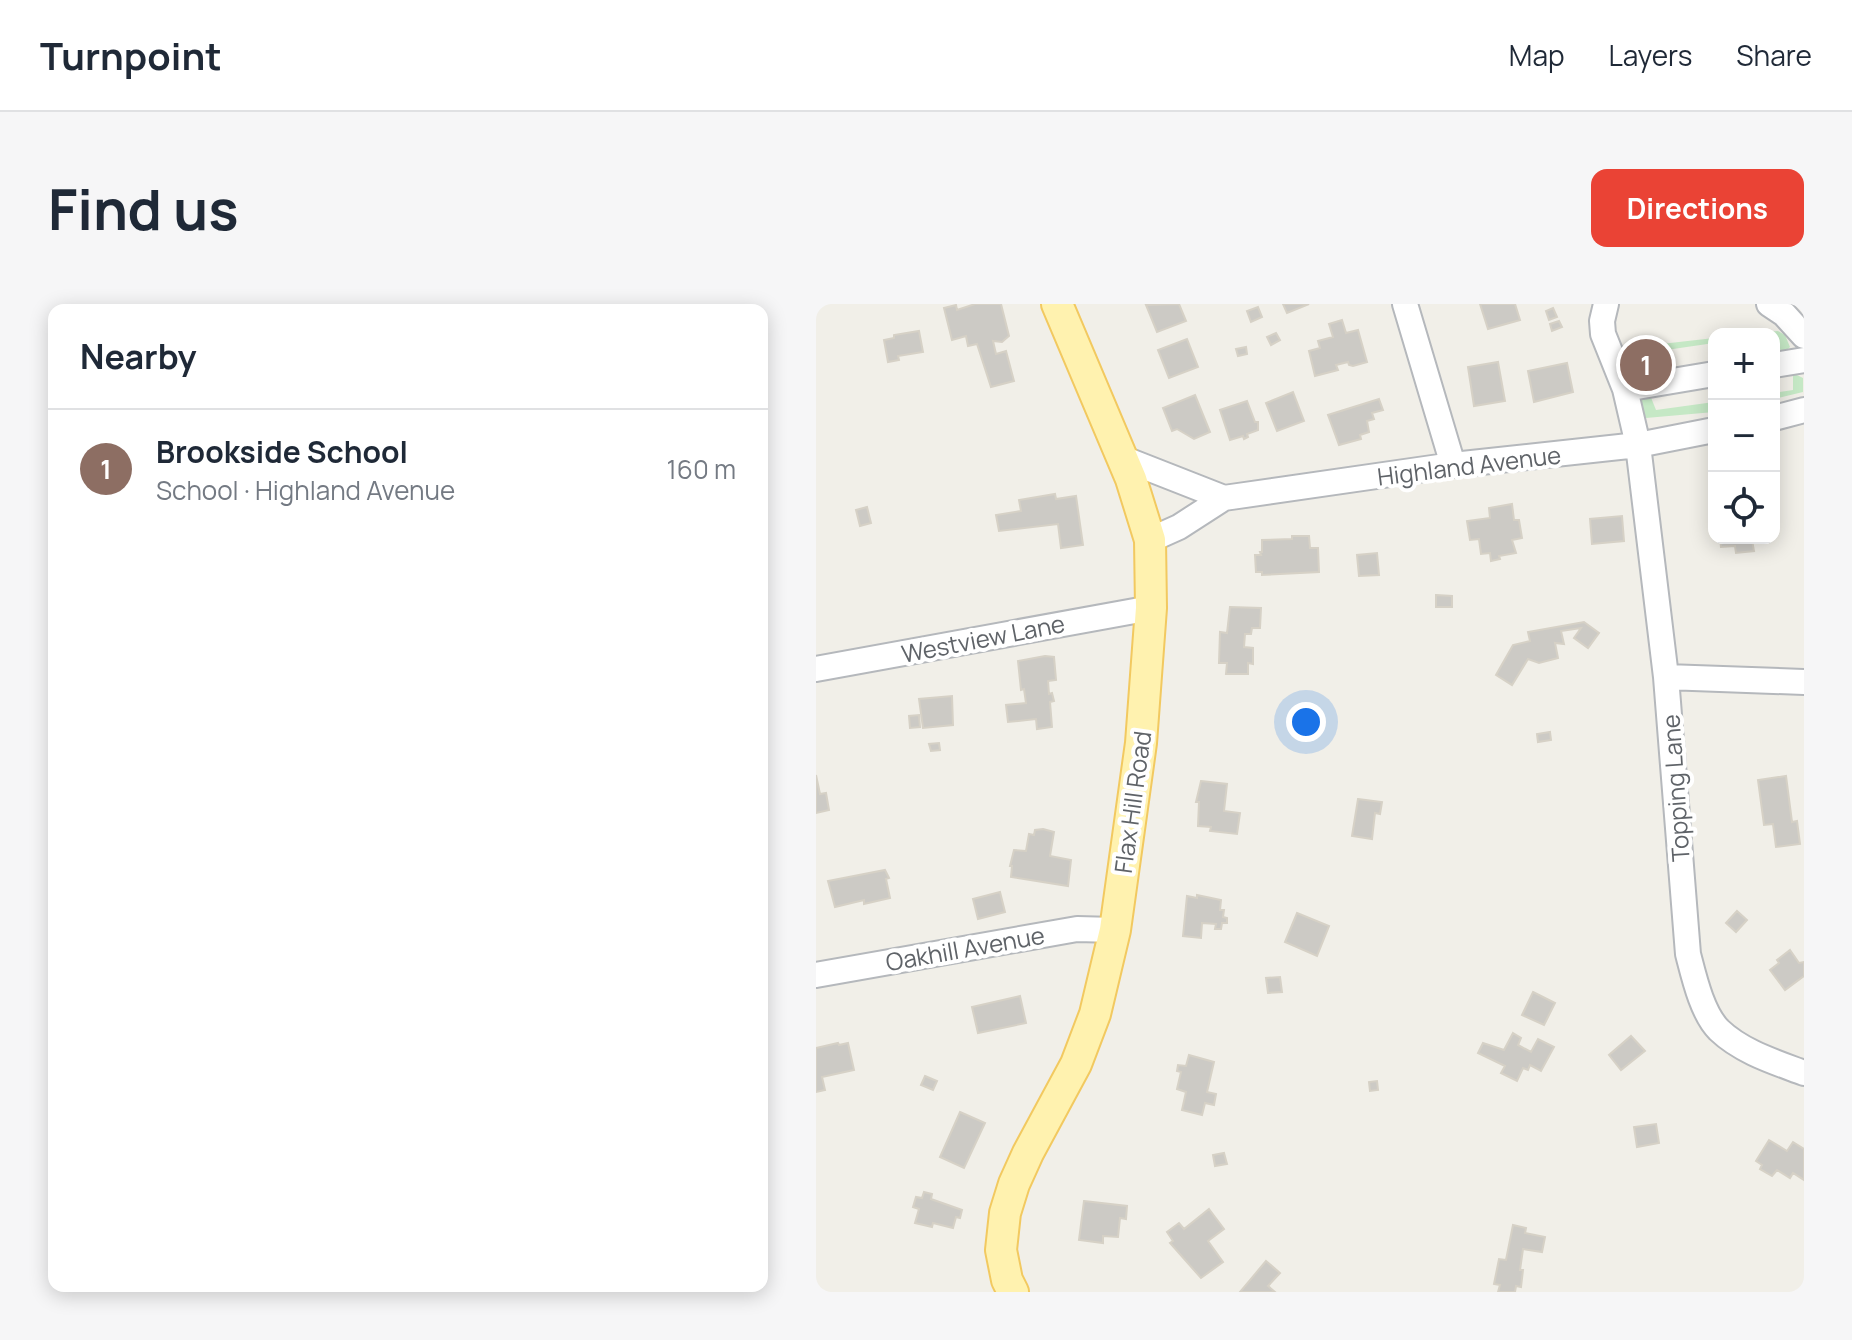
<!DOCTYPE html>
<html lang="en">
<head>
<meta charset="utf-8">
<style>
  :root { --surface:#fff; --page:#f6f6f7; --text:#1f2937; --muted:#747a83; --line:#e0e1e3; --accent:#ea4335 }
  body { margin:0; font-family:Manrope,sans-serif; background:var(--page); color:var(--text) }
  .controls { position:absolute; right:24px; top:24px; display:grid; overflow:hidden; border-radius:16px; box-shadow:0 4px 20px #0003 }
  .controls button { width:72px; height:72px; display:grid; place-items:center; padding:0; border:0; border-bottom:2px solid var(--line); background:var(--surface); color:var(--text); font:40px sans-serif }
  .you { position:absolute; left:490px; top:418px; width:28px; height:28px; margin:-20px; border:6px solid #fff; border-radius:50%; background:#1a73e8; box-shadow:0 0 0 12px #1a73e833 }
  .badge { display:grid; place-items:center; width:52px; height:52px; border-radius:50%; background:var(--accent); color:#fff; font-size:26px; font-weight:700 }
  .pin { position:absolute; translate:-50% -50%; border:4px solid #fff; box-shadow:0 2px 8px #0006 }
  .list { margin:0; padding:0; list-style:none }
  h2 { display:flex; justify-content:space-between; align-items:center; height:104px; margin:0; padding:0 32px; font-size:34px }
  h2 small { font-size:26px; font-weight:400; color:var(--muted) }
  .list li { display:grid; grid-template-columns:52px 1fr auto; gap:24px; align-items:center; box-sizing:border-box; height:120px; padding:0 32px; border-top:2px solid var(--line) }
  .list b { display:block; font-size:30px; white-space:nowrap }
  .list p { margin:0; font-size:26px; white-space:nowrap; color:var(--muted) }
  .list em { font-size:26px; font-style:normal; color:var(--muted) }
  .icon { flex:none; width:44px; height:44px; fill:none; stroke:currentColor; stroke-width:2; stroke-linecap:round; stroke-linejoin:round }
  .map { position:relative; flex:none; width:988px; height:988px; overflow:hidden; border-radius:16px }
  header { display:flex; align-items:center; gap:48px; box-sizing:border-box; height:112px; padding:0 40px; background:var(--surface); border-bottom:2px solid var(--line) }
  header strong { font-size:38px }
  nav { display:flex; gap:44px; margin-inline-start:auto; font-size:28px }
  .intro { display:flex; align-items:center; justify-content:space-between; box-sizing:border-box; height:192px; padding:0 48px }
  h1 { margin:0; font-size:56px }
  .button { padding:20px 36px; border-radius:16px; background:var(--accent); color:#fff; font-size:28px; font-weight:700 }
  main { display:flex; gap:48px; padding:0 48px }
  aside { flex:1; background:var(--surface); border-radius:16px; box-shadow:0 4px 20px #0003 }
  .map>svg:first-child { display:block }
  .green { fill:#c5e8c5 }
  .building { fill:#cccac5; stroke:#d6d1c6; stroke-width:2 }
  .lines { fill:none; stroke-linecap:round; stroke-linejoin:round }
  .minor-casing { stroke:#b5b8bc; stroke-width:28 }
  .major-casing { stroke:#f2c960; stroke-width:34 }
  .minor { stroke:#fff; stroke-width:24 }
  .major { stroke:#fff2af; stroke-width:30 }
  .labels { text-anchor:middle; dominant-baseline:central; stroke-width:8; stroke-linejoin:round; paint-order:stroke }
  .street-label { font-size:24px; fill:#5f6368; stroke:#fff }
</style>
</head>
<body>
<header>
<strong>Turnpoint</strong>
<nav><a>Map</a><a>Layers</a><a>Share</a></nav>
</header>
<div class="intro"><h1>Find us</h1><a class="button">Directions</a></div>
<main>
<aside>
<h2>Nearby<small></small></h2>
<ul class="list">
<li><span class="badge" style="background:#8d6e63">1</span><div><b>Brookside School</b><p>School · Highland Avenue</p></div><em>160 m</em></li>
</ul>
</aside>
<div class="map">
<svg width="988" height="988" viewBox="0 0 988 988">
  <rect width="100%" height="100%" fill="#f1efe8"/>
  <path class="green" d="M962,27L969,31L974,43L970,47L961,45L958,30H929Z
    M898,34V39L823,50L825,63L820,68L813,67L809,58L812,49L819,43Z
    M977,69L987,74V88L958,95V89L977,86Z
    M834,91L840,106L898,98V108L830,114C824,108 821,101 827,93Z"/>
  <path class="building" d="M159,0H185L193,32L186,38L177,37L180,50L190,47L198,77L175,83L161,40L152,42L150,32L136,36L128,4L140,1L141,6Z
    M363,0L370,17L341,28L330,1Z
    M467,0H493L471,9Z
    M664,0H699L704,16L672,25Z
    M442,3L446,13L435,18L431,7Z
    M737,4L741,13L733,16L730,7Z
    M526,16L530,29L542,26L551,58L537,62L533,61L532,58L520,61L522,66L499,72L493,47L504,44L502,37L517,33L513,20Z
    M743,17L746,23L736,27L734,20Z
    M103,27L107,48L82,52L83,56L72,58L68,36L78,34V31Z
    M460,29L464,36L455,41L451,33Z
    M371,35L382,63L353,74L342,46Z
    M430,43L431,50L422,52L420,45Z
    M682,58L689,97L658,102L652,63Z
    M751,59L757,88L718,98L712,67Z
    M477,88L488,117L461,127L450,99Z
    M379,91L394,128L378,135L361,125L356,127L347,104Z
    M563,95L567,106L556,109L558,115L551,117L553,128L544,131L545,135L523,141L512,111Z
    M431,97L439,118H442V126L431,130L432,133L428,135L427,132L414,136L404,106Z
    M239,190L240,195L260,192L267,241L245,244L242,220L183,227L180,211L205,207L203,196Z
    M696,200L698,216H703L706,234L696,236L700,249L683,252L684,255L675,257L674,249L665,250L663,235L654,236L651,217L674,214L673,204Z
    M51,203L55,219L44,222L40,206Z
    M806,212L808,237L776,240L774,215Z
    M476,232H493L494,244H502L503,268L446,271V268H440L439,251H445L444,248H446V236L476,235Z
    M904,234H949V235L936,236L938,247L920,249L919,242L905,243Z
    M561,249L563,271L543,272L541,251Z
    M620,291L636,292V303H620Z
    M414,303L445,304L444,324H436L435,330H429L428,343L437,344V360L432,359V370H410L411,359H403L404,328L411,329Z
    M768,318L783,329L772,344L758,334L765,324L745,327L748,340L739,339L742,354L723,359L712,355L696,381L680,371L697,341L714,337L712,328Z
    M229,352L238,353L240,376L232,377L233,390L236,389L238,397L234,398L236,423L221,425L220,415L192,418L190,401L210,399L208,385L205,386L202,357Z
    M136,392L137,421L107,424L103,395Z
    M103,411L104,423L94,424L93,412Z
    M734,428L735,436L722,438L721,430Z
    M123,439L124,446L115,447L113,440Z
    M0,471L4,490L10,489L13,506L0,509Z
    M970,472L976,518L981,517L984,540L960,543L957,520L948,521L942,476Z
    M385,477L411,480L408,507L424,509L421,530L394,527L395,523L382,522L383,498H380Z
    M542,495L566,498L564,510L559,509L556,535L536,532Z
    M227,525L238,528L234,552L255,556L252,582L195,573L196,562H194L198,546L210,547L213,530L218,531L219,526Z
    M69,566L73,574L70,575L74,594L48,600V596L19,603L12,577Z
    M184,588L189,608L162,615L157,595Z
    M381,591L405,596L404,606H408L407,613L411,614V619H406L405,625H399L400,620L386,619L385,634L367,632L371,592L381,594Z
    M921,607L931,616L920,628L910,619Z
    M481,609L513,622L501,652L469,638Z
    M974,646L983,659L988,658V672L969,686L954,666L963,659L961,656Z
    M464,673L466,688L452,689L450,674Z
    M717,688L739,699L728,721L706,711Z
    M204,692L210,719L162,729L156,703Z
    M697,729L705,734L702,741L715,748L722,735L738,743L725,767L714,761L712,766L707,764L701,777L685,769L689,762L662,749L667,739L688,746Z
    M815,732L829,747L805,766L793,751Z
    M22,739L23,741L32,739L38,766L6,773L9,786L0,788V744Z
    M373,751L398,758L391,788L400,790L398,801L389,799L386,811L366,806L370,788L361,785L365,768L361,767L362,761L370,762Z
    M109,772L121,777L117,786L105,781Z
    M561,777L562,786L554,787L553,778Z
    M144,808L169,819L148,864L124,853Z
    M840,820L843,839L821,843L818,823Z
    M953,836L971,847L977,838L988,845V876L977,869L974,874L961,866L956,872L944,865L946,861L940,857Z
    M408,849L411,860L399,862L397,851Z
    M108,888L116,890L115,895L146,906L144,914L140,913L137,924L117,919L116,923L99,919L103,905L97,903L100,893L106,894Z
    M268,897L311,902L310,915L304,914L302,933L287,932V939L263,936Z
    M393,905L408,925L392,937L407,958L385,974L354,939L357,937L351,928L363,919L368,925Z
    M697,921L710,924L709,929L729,933L726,948L707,945L704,966H707L705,983L700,982L699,988H682L684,981L678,980L683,955L690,956Z
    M450,957L464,969L452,982L459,988H424Z"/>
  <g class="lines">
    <defs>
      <path id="minor" d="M589,0L637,161
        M790,0L786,17L787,30L809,85L822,141L850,373L872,650C878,673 886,709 903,726C926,748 959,758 988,769
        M953,0L968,10L988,32
        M958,61L988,56
        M809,85L898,70
        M958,114L988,106
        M306,154L408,194
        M334,236L363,223L408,194L637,161L822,141L898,126
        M0,365L335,304
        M850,373L988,378
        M0,671L261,625L299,626"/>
      <path id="major" d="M197,988L191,976L185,946L189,909L198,880L212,849L260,760L279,710L299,626L325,439L335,304L334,236L315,175L241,0"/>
    </defs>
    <use href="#minor" class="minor-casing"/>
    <use href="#major" class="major-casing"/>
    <use href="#minor" class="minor"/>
    <use href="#major" class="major"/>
  </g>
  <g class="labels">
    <g class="street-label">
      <text transform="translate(653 161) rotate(-7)">Highland Avenue</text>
      <text transform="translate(167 334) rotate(-11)">Westview Lane</text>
      <text transform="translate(859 484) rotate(-94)">Topping Lane</text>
      <text transform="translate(316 498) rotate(-82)">Flax Hill Road</text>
      <text transform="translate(149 644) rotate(-10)">Oakhill Avenue</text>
    </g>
  </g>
</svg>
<div class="controls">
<button>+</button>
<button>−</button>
<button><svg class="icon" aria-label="locate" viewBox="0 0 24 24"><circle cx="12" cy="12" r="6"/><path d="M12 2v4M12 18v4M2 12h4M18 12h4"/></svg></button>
</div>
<div class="you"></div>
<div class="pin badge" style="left:830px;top:61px;background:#8d6e63">1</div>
</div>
</main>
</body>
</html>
